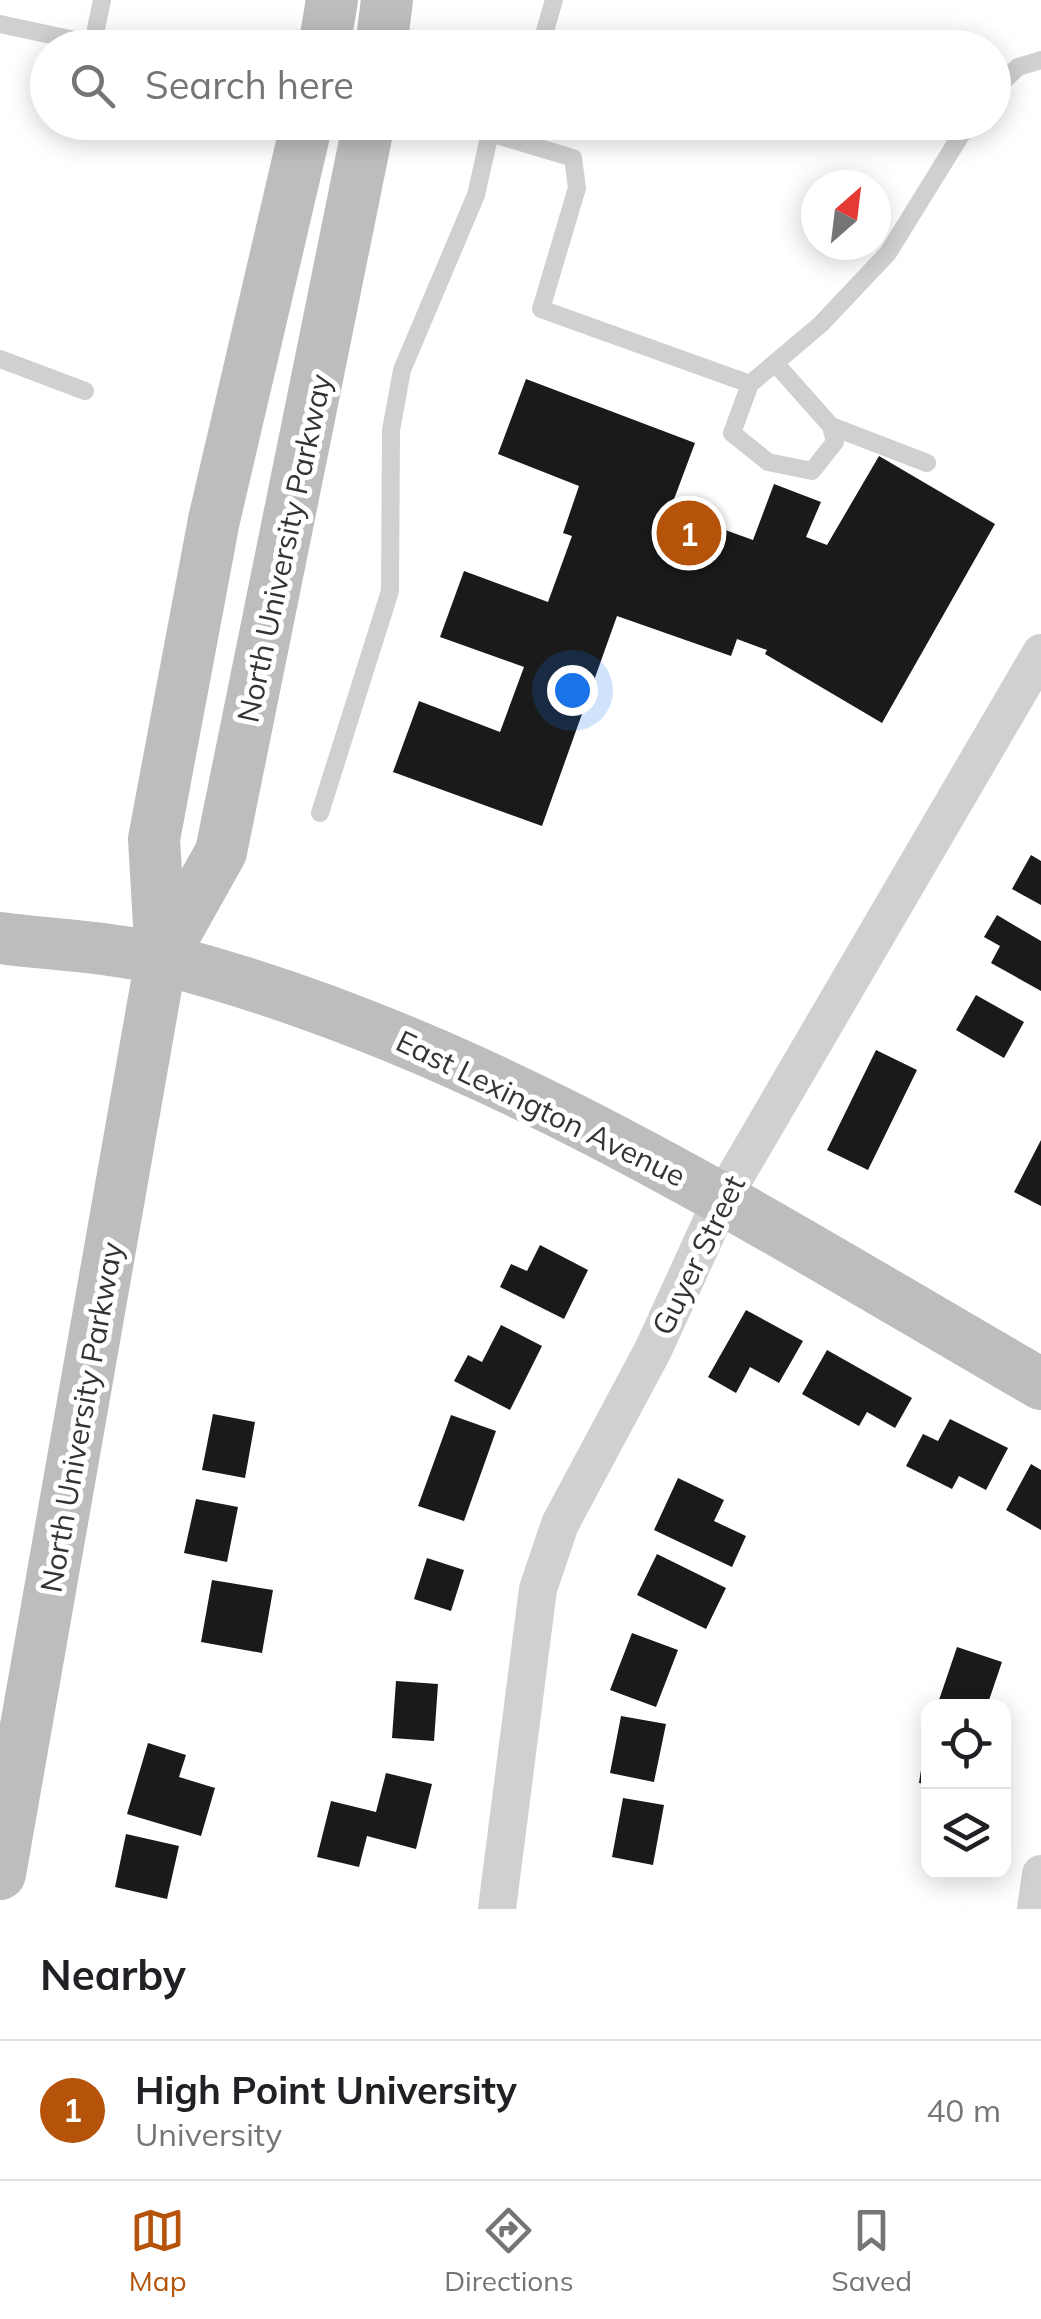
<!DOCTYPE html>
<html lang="en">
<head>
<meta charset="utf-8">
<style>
  :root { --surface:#fff; --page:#f2f2f2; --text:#202124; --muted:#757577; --line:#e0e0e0; --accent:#b45309 }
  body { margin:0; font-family:Mulish,sans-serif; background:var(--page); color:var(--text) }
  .controls { position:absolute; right:30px; bottom:30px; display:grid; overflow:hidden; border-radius:20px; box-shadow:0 5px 25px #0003 }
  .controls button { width:90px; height:90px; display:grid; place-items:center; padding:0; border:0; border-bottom:2px solid var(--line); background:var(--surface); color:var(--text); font:50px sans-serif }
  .compass { position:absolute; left:801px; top:170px; width:90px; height:90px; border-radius:50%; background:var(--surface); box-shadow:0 5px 25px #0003; rotate:28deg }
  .you { position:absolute; left:572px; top:690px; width:35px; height:35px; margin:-25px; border:8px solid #fff; border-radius:50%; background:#1a73e8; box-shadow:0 0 0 15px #1a73e833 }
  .badge { display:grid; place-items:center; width:65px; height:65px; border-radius:50%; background:var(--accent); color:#fff; font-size:32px; font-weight:700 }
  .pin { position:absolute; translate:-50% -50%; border:5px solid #fff; box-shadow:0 2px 10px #0006 }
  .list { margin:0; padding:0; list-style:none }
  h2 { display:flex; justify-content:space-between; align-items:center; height:130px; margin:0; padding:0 40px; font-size:42px }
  h2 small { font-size:32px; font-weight:400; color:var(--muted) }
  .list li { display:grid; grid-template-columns:65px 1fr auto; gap:30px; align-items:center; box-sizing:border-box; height:140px; padding:0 40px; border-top:2px solid var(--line) }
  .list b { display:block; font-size:38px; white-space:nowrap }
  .list p { margin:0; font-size:32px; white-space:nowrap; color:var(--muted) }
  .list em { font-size:32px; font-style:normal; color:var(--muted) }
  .icon { flex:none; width:55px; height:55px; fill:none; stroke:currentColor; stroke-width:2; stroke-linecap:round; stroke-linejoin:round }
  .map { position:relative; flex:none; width:1041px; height:1909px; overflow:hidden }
  .search { position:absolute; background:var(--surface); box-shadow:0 5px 25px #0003; left:30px; right:30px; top:30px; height:110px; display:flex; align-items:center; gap:25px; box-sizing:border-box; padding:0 35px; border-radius:55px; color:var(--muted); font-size:38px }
  .sheet { height:270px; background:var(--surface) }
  nav { display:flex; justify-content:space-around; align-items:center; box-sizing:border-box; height:140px; border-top:2px solid var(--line); background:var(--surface); font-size:28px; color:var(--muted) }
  nav a { display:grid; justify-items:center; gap:5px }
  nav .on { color:var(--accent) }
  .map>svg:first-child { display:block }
  .building { fill:#1a1a1a }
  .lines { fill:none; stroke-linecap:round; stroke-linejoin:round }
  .lane { stroke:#d0d0d0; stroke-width:18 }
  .street { stroke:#d0d0d0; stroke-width:38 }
  .secondary { stroke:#bdbdbd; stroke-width:52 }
  .labels { text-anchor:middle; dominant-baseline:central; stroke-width:10; stroke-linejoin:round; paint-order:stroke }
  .street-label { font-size:30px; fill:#333; stroke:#fff }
</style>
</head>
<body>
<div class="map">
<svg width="1041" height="1909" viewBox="0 0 1041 1909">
  <rect width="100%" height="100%" fill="#fff"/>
  <path class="building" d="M526,379L695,443L664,526L686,535L692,518L753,540L774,484L821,502L806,537L827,545L879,456L995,524L882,723L765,654L767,650L737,639L731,656L617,616L542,826L393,772L419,701L500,732L524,667L440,637L464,571L548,602L572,536L563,533L579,486L498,454Z
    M1031,855L1041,861V905L1012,889Z
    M997,915L1041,941V991L991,963L1000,946L984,937Z
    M976,995L1024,1022L1004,1058L956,1030Z
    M876,1050L917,1070L868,1170L827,1150Z
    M1041,1140V1206L1014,1192Z
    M540,1245L588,1270L564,1319L500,1287L511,1264L527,1271Z
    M746,1310L803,1341L779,1383L750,1367L736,1393L708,1377Z
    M501,1325L542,1346L510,1410L454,1381L468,1355L482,1362Z
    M827,1350L912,1398L895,1428L867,1412L859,1426L802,1394Z
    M213,1414L255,1422L245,1478L202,1470Z
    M451,1415L496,1431L464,1521L418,1506Z
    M950,1419L1008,1448L986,1490L959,1476L952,1489L906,1466L923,1434L938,1441Z
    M1031,1464L1041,1470V1530L1006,1510Z
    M678,1478L724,1500L714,1521L746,1536L732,1567L654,1530Z
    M196,1499L238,1507L227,1562L184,1553Z
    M657,1554L726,1588L706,1629L637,1595Z
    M427,1558L464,1570L451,1611L414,1599Z
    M212,1580L273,1590L262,1653L201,1642Z
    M632,1633L678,1650L656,1707L610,1690Z
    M957,1647L1002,1662L987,1706L938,1703Z
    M396,1681L438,1684L434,1741L392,1738Z
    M621,1716L666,1724L654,1782L610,1773Z
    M926,1737H928V1784L919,1783Z
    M148,1743L186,1755L179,1777L215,1788L201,1836L127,1814Z
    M386,1773L432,1784L416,1849L367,1836L359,1867L317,1857L331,1801L376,1812Z
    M623,1798L664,1805L653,1865L612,1857Z
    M126,1834L179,1846L167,1899L115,1887Z"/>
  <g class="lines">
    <path class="lane" d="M0,24L112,48
      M92,48L102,0
      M540,48L554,0
      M994,90L1018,67L1041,60
      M490,133L573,158L577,188L541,309L750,384L821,324L888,253L969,122
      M0,359L85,391
      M775,363L831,426L927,463
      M750,384L732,433L768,462L812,471L835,442L831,426
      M320,813L390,591L391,430L402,370L476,195L490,133L447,122"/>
    <path class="street" d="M497,1909L538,1589L560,1524L653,1350L722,1199L1041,653
      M1036,1909L1041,1874"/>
    <path class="secondary" d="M324,48L332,0
      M381,48L387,0
      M0,938C54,945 112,947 165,960C482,1041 760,1222 1041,1384
      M161,959L221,852L369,122
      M0,1874L161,959L154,839L214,520L307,122"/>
  </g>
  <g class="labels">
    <g class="street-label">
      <text transform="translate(284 548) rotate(-78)">North University Parkway</text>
      <text transform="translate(541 1108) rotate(26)">East Lexington Avenue</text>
      <text transform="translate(698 1255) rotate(-64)">Guyer Street</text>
      <text transform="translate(81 1417) rotate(-80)">North University Parkway</text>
    </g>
  </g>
</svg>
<div class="controls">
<button><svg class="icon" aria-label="locate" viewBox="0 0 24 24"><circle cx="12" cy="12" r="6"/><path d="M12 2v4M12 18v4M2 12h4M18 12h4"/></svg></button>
<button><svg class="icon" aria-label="layers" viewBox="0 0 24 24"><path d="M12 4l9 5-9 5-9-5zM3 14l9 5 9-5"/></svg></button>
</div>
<svg class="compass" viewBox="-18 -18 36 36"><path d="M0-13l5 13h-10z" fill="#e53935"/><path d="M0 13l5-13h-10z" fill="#757577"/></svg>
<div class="you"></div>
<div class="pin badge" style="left:689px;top:533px">1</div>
<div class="search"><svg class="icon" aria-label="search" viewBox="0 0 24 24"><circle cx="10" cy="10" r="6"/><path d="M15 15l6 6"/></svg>Search here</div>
</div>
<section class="sheet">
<h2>Nearby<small></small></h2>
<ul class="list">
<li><span class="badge">1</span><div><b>High Point University</b><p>University</p></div><em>40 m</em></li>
</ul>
</section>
<nav>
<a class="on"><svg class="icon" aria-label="map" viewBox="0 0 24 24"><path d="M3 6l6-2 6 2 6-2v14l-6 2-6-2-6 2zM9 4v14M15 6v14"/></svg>Map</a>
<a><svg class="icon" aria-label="directions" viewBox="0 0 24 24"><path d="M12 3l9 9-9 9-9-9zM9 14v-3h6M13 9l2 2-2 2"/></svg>Directions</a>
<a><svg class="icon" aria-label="saved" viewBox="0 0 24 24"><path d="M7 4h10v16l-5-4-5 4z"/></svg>Saved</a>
</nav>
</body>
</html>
